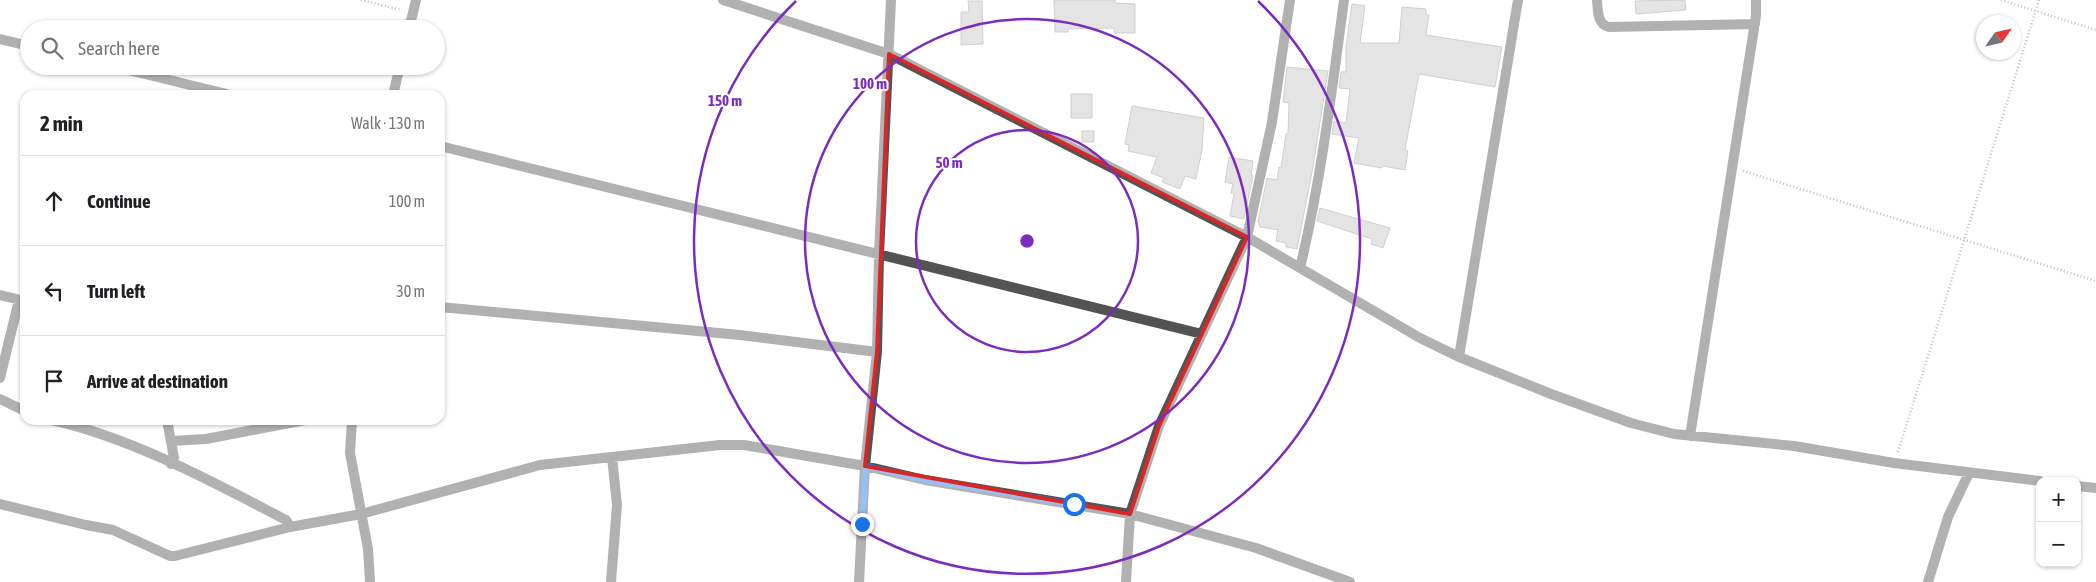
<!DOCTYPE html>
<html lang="en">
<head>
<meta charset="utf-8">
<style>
  :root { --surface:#fff; --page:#f6f6f6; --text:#202124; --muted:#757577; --line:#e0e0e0 }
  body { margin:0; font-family:"Asap Condensed",sans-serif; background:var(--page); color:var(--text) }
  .controls { position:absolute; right:15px; bottom:15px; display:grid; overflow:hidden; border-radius:10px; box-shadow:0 1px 4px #0004 }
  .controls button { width:45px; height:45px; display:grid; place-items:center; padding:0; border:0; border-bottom:1px solid var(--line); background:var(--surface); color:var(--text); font:25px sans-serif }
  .compass { position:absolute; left:1976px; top:15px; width:45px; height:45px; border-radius:50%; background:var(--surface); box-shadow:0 1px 4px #0004; rotate:56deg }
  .stop { position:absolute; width:15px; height:15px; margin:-11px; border:4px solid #1a73e8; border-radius:50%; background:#fff }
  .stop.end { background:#1a73e8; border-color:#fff; box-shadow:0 1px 5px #0008 }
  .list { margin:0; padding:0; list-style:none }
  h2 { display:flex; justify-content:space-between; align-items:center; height:65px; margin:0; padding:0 20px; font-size:21px }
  h2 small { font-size:16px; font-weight:400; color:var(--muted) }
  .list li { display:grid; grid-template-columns:32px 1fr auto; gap:15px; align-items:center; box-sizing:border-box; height:90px; padding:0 20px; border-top:1px solid var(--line) }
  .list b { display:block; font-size:19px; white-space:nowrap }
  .list em { font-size:16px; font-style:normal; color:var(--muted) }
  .icon { flex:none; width:28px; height:28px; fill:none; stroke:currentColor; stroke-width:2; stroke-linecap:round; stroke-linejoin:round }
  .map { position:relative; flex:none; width:2096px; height:582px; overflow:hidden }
  .search { position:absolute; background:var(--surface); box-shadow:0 1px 4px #0004; left:20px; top:20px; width:425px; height:55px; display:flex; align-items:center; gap:12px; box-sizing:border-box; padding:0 18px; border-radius:28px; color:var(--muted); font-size:19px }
  .panel { position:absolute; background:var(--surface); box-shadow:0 1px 4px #0004; left:20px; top:90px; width:425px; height:335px; border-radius:15px }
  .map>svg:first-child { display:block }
  .building { fill:#c3c3c3; stroke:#979797 }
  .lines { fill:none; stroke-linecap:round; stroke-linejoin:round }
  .path { stroke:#757575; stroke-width:2.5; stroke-dasharray:1 2.5; stroke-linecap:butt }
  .minor { stroke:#535353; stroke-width:10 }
  .route { stroke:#1a73e8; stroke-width:6 }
  .marked { fill:none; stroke:#d62828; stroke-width:4; stroke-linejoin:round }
  .ring { fill:none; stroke:#7b2cbf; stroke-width:2.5 }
  .centre { fill:#7b2cbf; stroke:#fff; stroke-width:2.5 }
  .ring-label { font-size:15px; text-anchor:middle; font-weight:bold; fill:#7b2cbf; stroke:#fff; stroke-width:4; stroke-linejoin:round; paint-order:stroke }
</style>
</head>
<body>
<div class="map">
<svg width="2096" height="582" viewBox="0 0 2096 582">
  <rect width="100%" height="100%" fill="#fff"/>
  <path class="building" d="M1054,0H1115V3L1135,4V33H1114V28L1068,29V32H1055Z
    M1685,0L1686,10L1636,14L1635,1Z
    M968,1H982L983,44L961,45V12H969Z
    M1352,4L1365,6L1360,43H1399L1402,7L1426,9V15H1429L1426,35L1502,47L1495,87L1419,74L1405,150L1408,151L1405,170L1383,166L1382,168L1354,163L1359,138L1332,134L1334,121L1346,123L1350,89L1339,88L1341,72H1346V46Z
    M1287,67L1328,71L1313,167L1297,249L1286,247V243L1276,241L1278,230L1260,227L1258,221L1267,178L1277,180L1279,167L1281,168L1286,134H1288L1289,103L1283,102Z
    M1071,94H1092V118H1071Z
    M1132,106L1204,118L1202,150L1196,179L1185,176L1180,189L1162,182L1164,178L1151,173L1157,157L1128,151L1129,145L1125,144Z
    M1082,131H1094V142H1082Z
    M1229,157L1253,161L1251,175L1253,176L1244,219L1230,216L1234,194L1231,193L1233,184L1225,182Z
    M1320,208L1390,228L1383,248L1371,244L1372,239L1317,221Z"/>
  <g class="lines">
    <path class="path" d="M361,0L402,10
      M2001,0L2096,30
      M1743,171L2096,281
      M1898,452L2039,0"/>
    <path class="minor" d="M723,0L889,54L1247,237L1420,338L1459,357L1551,394L1631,423L1674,434L1794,446L1894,463L2040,481
      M1597,0C1598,11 1597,24 1609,27L1755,24
      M409,29L416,0
      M0,39L29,46
      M112,66L231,95
      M393,95L400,66
      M440,146L1202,334
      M1300,268C1321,180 1332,90 1344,0
      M0,295L25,301
      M440,307L740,335L877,352
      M1459,357L1518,0
      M0,378L19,300
      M0,399L25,411
      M52,420C132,438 213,482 286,520L290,527
      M167,420L174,458L171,464
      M352,420L350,453L368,549L370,582
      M1690,436L1756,16V0
      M171,441L206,439L305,420
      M2077,486L2096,488
      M0,504L86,525L113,530L170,556H175L290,527L361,514L540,465L720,445H744L865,466L925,480L1130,514L1256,548L1350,582
      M611,582L617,505L612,457
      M859,582L865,466L877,352L879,255L891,0
      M1126,582L1130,514L1159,426L1247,237L1272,122L1290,0
      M1928,582L1948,517L1969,473"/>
  </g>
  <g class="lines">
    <path class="route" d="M862,524L866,466L925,480L1074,504"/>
  </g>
  <path d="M0 0H2096V582H0ZM889,54L1247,237L1159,426L1130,514L865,466L877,352Z" fill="#fff" fill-opacity=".55" fill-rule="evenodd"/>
  <path class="marked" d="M889,54L1247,237L1159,426L1130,514L865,466L877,352Z"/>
  <g class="ring">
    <circle cx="1027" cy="241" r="111"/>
    <circle cx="1027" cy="241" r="222"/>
    <path d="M1258 1A333 333 0 1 1 796 1"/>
  </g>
  <circle cx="1027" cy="241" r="8" class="centre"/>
  <g class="ring-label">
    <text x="870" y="89">100 m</text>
    <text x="725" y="106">150 m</text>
    <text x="949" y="168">50 m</text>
  </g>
</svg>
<div class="controls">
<button>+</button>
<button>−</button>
</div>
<svg class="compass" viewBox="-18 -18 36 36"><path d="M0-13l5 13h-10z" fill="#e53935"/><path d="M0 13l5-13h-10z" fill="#757577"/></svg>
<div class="stop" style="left:1074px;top:504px"></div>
<div class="stop end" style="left:862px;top:524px"></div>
<div class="search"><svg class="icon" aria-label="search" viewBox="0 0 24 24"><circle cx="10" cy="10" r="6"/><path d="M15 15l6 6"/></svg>Search here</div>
<section class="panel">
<h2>2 min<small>Walk · 130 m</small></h2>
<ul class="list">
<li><svg class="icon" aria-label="ahead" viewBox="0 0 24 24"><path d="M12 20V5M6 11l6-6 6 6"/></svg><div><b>Continue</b></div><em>100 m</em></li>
<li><svg class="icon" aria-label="left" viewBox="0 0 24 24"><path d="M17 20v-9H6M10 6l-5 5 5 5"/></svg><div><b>Turn left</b></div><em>30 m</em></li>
<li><svg class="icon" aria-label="arrive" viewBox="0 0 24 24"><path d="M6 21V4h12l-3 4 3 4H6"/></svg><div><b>Arrive at destination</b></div></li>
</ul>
</section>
</div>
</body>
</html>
